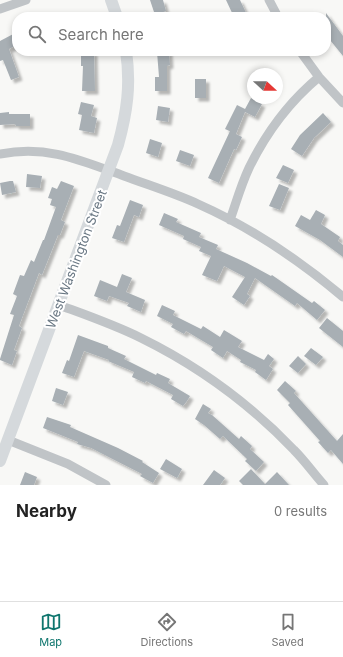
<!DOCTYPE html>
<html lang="en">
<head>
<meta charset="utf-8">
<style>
  :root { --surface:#fff; --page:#f6f6f6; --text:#222; --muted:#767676; --line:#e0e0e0; --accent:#0f766e }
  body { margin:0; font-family:Inter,sans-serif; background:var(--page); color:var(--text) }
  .compass { position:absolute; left:247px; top:68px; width:36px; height:36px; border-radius:50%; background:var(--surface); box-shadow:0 2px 6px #0003; rotate:111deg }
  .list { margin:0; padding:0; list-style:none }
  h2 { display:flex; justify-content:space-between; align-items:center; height:52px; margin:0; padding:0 16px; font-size:17px }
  h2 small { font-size:13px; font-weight:400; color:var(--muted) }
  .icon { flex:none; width:22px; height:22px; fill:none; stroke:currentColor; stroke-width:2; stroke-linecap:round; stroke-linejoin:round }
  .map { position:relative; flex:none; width:343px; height:485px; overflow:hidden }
  .search { position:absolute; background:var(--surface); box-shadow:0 2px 6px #0003; left:12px; right:12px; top:12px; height:44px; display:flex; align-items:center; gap:10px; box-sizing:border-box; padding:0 14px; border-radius:16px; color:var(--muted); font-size:15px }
  .sheet { height:116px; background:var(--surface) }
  nav { display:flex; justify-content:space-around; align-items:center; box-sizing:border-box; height:56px; border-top:1px solid var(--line); background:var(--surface); font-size:11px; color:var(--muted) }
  nav a { display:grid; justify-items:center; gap:2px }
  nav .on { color:var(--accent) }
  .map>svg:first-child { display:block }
  .building { fill:#a8afb4; filter:url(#shadow) }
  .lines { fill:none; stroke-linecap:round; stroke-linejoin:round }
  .street { stroke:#c0c4c7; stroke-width:9 }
  .secondary { stroke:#d5d9dc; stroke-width:12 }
  .labels { text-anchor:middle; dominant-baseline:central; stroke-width:4; stroke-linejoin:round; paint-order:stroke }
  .street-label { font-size:13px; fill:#6a7884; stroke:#fff }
</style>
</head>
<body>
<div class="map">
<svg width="343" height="485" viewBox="0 0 343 485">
  <defs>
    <filter id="shadow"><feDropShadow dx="3.5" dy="3.5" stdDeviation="1" flood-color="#0004"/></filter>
  </defs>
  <rect width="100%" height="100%" fill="#f8f8f6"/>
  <path class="building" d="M150,0H163L166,11L155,15Z
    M226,0H240L248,17H234Z
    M326,13L343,36V56L326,35Z
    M17,32V45L9,49L19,77L11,80L3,60L0,61V41Z
    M169,51L170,65L167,66V91H155V77H159L157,52Z
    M81,52H94L95,91H82L83,66H81Z
    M195,79H206V98H195Z
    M251,98L262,104L255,117L245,112L236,134L225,129L237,105L245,109Z
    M81,102L94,105L91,116L97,118L94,133L79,130L82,115L78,114Z
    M158,106L170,108L168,122L156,120Z
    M9,112V114H30V126H16L15,124L0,125V113Z
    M323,113L331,122L314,138L302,156L291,149L300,135Z
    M230,131L242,137L236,150L234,149L219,183L208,178Z
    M150,139L162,143L158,157L146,153Z
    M180,150L194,155L190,166L176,161Z
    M283,165L294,170L288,183L276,178Z
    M27,174L42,176L40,188L26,187Z
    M10,181H13L16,192L2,195L0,183Z
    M61,181L74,186L61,220L65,222L60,235H58L42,275L39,273L19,326L22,328L14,350L17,351L12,365L0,360V359L14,315L10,314L17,296L13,294L20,275L24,276L31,260L34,262L43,240H44L56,207L50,205L52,199L48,198L52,187L57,189Z
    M279,184L289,188L280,210L269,206Z
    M130,200L143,205L139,217L134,215L124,242L112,238L117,225L120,226Z
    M316,210L325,215L321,224L340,237L338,241L343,245V257L320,240L295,226L301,215L310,220Z
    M164,213L178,219L176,222L201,233L199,237L218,245L216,249L247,263L271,276L272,275L312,303L314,301L325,310L317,320L297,303L295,306L255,278L247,294L250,296L244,305L232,297L245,277L224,266L217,281L202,275L211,256L199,251L201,247L183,239L184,236L159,225Z
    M122,274L132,278L126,292L145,300L141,312L127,306L129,303L109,296L107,301L94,296L100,280L117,287Z
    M162,305L175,311L173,315L201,329L203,326L220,337L224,330L242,341L238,347L264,360L268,354L274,359L269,366L273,369L266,380L255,372L256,370L240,362L241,360L227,351L223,358L211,350L213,347L186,331L184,334L171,327L173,324L157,316Z
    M327,318L343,331V347L319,328Z
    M78,335L108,346V348L126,356L124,359L156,375L157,373L170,379L168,383L190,396L187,401L183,406L171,399L173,395L146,381L145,383L132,377L134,372L108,361L109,360L84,351L74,377L62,373L67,360L69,361Z
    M311,348L323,357L316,365L304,356Z
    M298,356L306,364L298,373L289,366Z
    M285,381L296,391L294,393L337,441L343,434V464L331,450L328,453L318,442L320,441L288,405L290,403L277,390Z
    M56,388L68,392L63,405L52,401Z
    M203,404L211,409L208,413L212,415L239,439L241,436L252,446L250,449L264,462L256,471L245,461L247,459L223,436L220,439L204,425L195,419Z
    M47,417L71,425L70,427L118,448L143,461L142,462L159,473L153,483L140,476L142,474L91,448L77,444L78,442L43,428Z
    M166,459L182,469L177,478L160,469Z
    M251,469L265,484L277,472L289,485H243L239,481Z
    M214,470L225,478L220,485H203Z
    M25,472L37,477L34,485H20Z"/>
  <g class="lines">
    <path class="street" d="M269,0L278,17
      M0,9L26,0
      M300,51L319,77L343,103
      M0,154C48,145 80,160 124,176C148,185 174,193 198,204C252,228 298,259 343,297
      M230,220C236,203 241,185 249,168C266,133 289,102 319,77
      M59,305C86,315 115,325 141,338C198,366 250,404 294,450C305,461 314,474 324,485
      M8,440L68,464L106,485"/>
    <path class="secondary" d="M111,0L117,17
      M0,461L118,145C127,112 131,85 126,51"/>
  </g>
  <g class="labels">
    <g class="street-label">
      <text transform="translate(76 259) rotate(-69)">West Washington Street</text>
    </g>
  </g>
</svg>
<svg class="compass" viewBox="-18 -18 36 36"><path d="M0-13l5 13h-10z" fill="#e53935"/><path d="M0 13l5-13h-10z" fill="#767676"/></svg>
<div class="search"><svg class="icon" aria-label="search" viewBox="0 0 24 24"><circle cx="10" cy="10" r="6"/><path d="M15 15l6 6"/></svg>Search here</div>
</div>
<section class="sheet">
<h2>Nearby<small>0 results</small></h2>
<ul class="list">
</ul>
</section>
<nav>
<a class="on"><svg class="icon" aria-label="map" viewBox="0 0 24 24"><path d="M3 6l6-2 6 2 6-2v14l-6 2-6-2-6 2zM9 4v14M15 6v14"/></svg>Map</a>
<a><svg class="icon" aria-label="directions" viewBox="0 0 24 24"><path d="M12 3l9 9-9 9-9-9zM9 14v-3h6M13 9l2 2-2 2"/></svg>Directions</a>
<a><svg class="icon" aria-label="saved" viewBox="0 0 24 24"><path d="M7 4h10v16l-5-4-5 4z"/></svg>Saved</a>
</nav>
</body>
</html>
